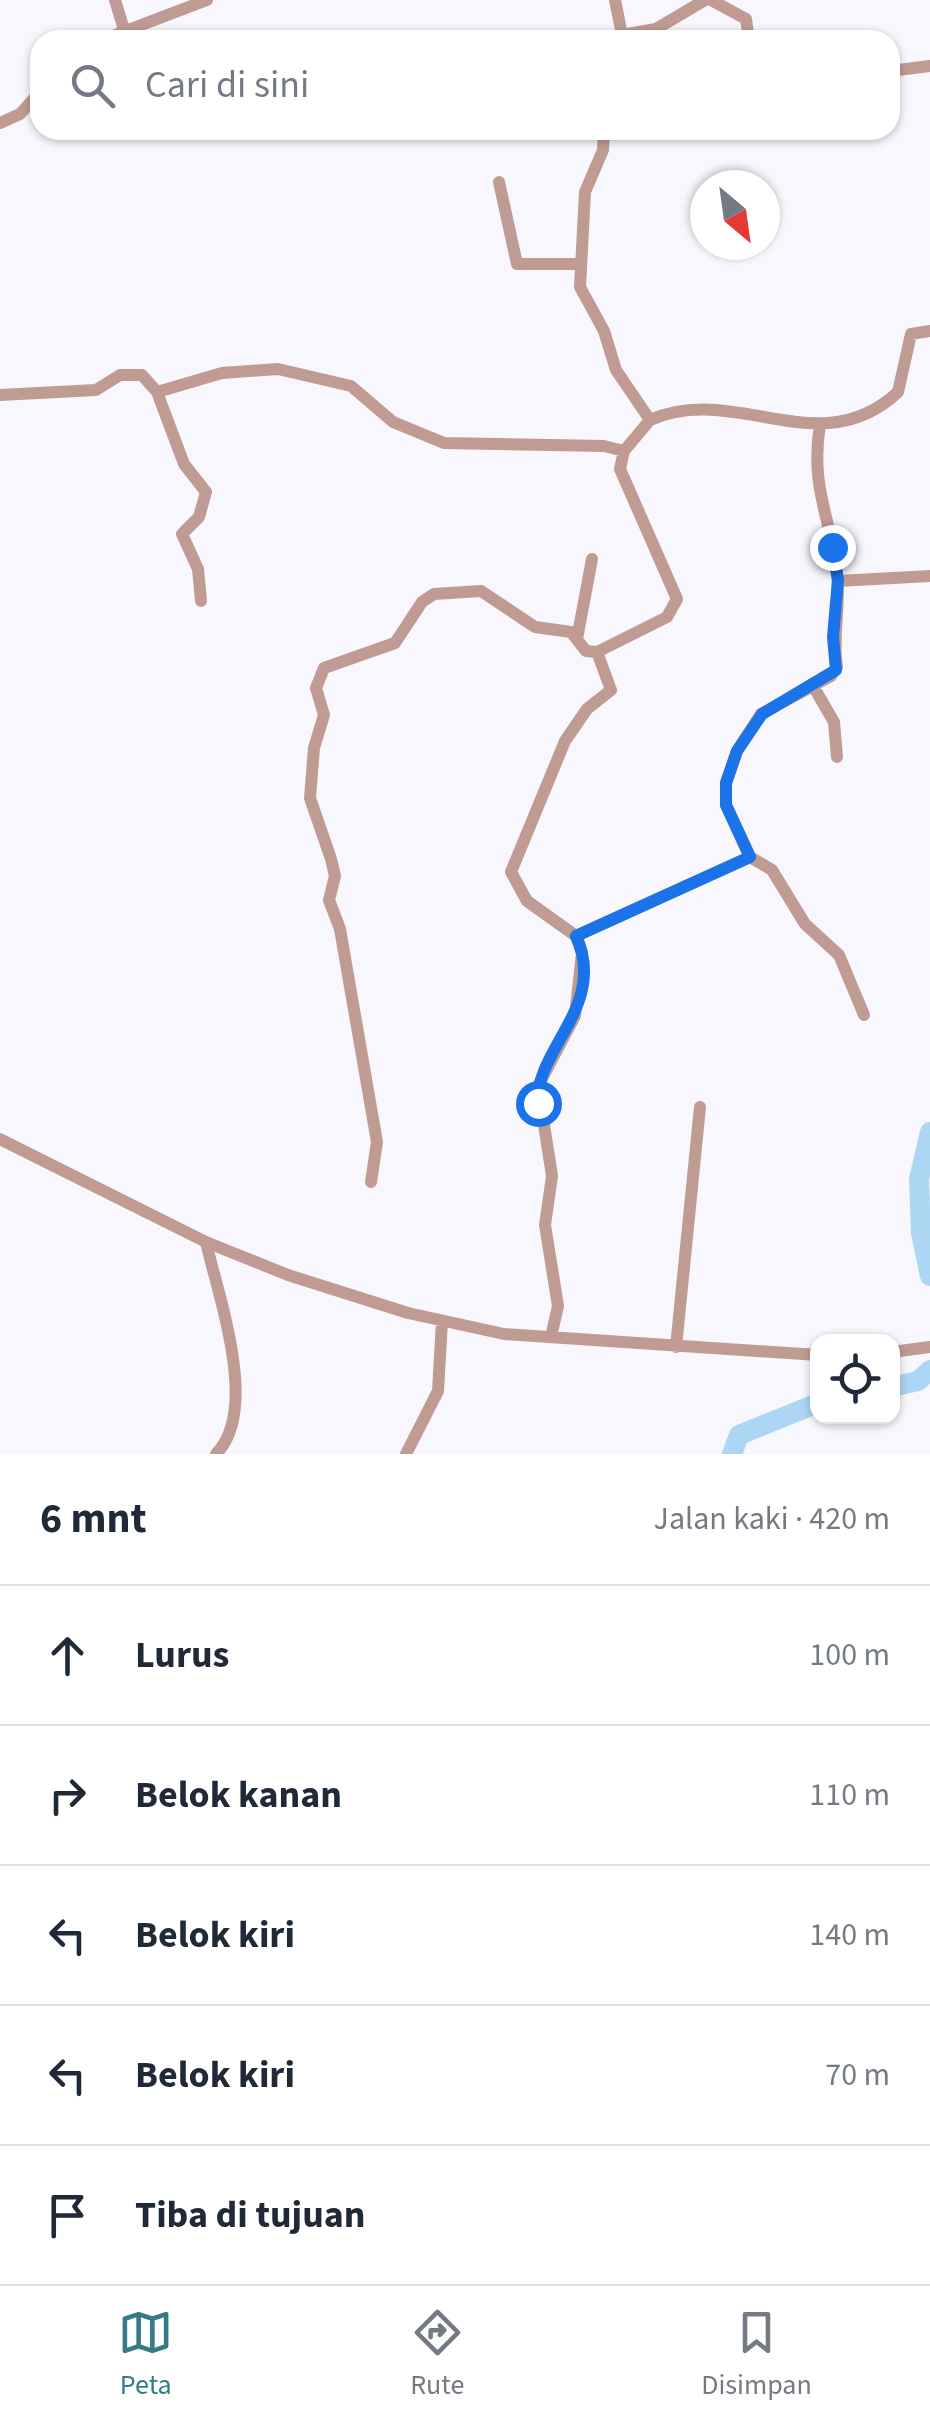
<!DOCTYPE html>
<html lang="id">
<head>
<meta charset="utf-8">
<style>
  :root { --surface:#fff; --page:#f2f2f3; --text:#1f2937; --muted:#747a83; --line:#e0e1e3; --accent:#347b86 }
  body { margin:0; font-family:"Source Sans 3",sans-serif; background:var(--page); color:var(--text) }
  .controls { position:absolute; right:30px; bottom:30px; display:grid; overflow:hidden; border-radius:20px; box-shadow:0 2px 8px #0004 }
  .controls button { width:90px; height:90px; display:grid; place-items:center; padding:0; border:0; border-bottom:2px solid var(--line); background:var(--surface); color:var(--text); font:50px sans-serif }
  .compass { position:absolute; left:690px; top:170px; width:90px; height:90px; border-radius:50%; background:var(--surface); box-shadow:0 2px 8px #0004; rotate:151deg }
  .stop { position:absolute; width:30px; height:30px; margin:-22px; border:8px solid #1a73e8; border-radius:50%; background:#fff }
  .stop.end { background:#1a73e8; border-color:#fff; box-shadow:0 2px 10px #0008 }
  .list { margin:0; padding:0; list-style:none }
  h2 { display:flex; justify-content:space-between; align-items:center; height:130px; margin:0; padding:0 40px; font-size:42px }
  h2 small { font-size:32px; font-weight:400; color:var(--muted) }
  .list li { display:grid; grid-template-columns:65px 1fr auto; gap:30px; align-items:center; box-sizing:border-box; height:140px; padding:0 40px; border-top:2px solid var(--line) }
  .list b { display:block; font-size:38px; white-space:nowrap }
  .list em { font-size:32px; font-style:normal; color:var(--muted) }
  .icon { flex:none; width:55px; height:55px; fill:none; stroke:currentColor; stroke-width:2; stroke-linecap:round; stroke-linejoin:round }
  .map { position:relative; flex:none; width:930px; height:1454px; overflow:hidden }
  .search { position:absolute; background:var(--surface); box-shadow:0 2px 8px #0004; left:30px; right:30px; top:30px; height:110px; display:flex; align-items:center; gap:25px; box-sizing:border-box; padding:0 35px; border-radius:30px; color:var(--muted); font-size:38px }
  .sheet { height:830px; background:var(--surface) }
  nav { display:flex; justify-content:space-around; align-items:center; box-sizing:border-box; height:140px; border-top:2px solid var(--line); background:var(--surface); font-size:28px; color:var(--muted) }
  nav a { display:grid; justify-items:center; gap:5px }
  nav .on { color:var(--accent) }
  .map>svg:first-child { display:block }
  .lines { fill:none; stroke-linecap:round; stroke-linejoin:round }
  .river { stroke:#acd6f4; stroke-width:20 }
  .minor { stroke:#c09b93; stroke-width:12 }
  .route { stroke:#1a73e8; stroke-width:12 }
</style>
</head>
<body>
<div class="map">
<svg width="930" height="1454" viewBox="0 0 930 1454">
  <rect width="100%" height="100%" fill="#f8f7fd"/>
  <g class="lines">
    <path class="river" d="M930,1132L919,1179L921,1233L930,1276
      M892,1387L918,1381L930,1370
      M732,1454L739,1435L818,1403"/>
    <path class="minor" d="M115,0L125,33
      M711,0L746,19L749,40
      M622,35L656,29L705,0
      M102,40L207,0
      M614,40L622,35L615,0
      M890,71L930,66
      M0,123L20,114L40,92
      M499,182L517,264H581
      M157,392L222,373L278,369L351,386L393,422L444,443L604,446L624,451
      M0,395L96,390L120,375H142L157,392L184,464L206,492L199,517L182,534L198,569L201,601
      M650,420C735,382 820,465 898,392L911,334L930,331
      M838,581L930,576
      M577,639L592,559
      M812,684L834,722L837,757
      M750,857L772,870L805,924L839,955L864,1015
      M576,936L750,857L726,805V783L737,751L761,714L831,676L837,667C832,635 841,605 837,573C830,514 810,488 820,424
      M0,1139L206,1242L288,1275L408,1313L504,1334L818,1355
      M371,1182L377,1142L340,929L329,900L335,876L331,859L310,798L314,748L324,715L316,688L324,668L395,643L422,602L434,594L481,591L535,627L571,632L586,651L597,652
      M206,1242C218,1296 260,1410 216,1454
      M551,1337L558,1306L545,1225L552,1176L538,1086L575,1016L582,953L576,936L527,901L511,872L565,741L587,709L611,690L597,652L667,617L677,599L620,469L624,451L650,420L616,370L604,331L580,287L585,192L603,150L604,130
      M676,1347L700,1107
      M892,1352L930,1347
      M406,1454L438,1391L442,1321"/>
  </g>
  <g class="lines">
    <path class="route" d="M538,1103C535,1048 608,1006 576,936L750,857L726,805V783L737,751L762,714L836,670L833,637L838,580L832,547"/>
  </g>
</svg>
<div class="controls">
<button><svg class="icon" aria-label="locate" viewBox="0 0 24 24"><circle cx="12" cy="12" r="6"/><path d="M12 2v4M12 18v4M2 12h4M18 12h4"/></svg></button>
</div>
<svg class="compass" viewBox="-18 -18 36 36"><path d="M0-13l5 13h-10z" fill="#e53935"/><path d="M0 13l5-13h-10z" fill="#747a83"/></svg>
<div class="stop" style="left:538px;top:1103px"></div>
<div class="stop end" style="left:832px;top:547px"></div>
<div class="search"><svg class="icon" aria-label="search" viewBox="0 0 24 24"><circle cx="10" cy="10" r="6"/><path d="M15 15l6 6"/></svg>Cari di sini</div>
</div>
<section class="sheet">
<h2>6 mnt<small>Jalan kaki · 420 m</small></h2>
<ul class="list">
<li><svg class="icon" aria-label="ahead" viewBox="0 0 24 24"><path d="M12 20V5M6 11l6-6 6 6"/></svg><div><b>Lurus</b></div><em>100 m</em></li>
<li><svg class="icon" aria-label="right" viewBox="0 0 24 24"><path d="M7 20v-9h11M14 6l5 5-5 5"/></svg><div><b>Belok kanan</b></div><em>110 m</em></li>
<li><svg class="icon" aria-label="left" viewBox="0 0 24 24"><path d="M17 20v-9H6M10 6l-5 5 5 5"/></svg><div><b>Belok kiri</b></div><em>140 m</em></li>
<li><svg class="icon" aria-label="left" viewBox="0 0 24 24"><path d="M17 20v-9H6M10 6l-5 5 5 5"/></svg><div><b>Belok kiri</b></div><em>70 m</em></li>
<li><svg class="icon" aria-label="arrive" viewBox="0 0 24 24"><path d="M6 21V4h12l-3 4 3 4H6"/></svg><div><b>Tiba di tujuan</b></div></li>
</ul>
</section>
<nav>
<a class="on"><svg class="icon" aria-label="map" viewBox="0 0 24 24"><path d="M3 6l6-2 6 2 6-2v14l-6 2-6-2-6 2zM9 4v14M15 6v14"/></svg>Peta</a>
<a><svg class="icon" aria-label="directions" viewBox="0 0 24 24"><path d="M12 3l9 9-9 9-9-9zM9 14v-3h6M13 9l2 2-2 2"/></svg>Rute</a>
<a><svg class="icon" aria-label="saved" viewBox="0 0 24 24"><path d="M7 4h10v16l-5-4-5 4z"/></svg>Disimpan</a>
</nav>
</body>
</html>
